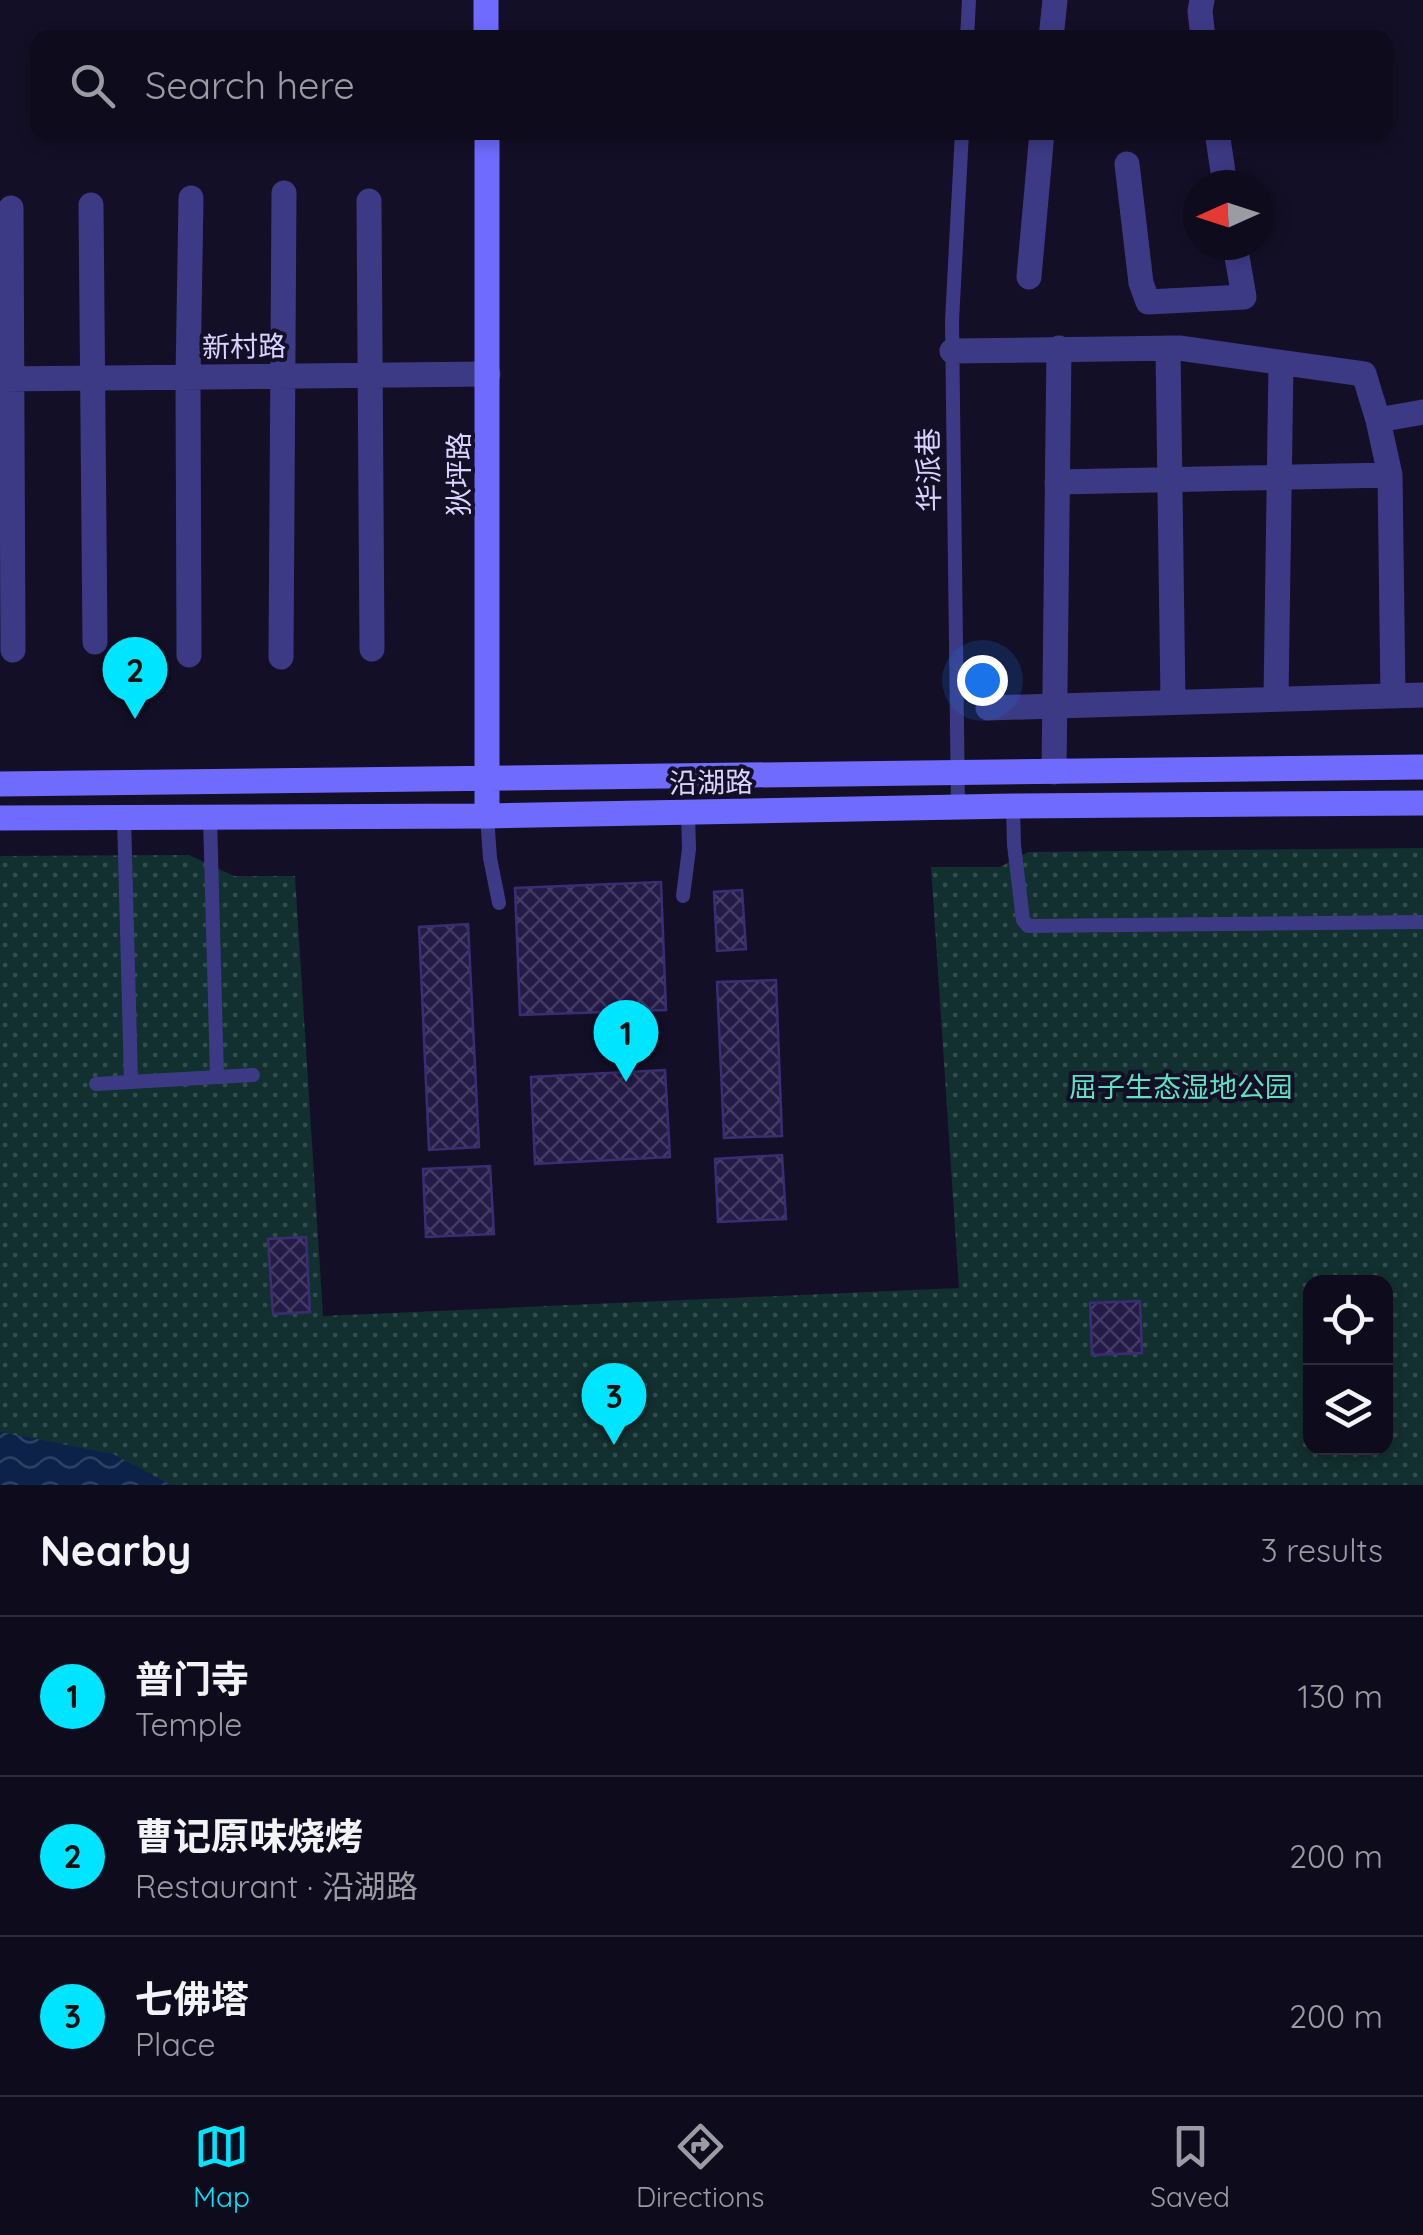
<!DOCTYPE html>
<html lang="en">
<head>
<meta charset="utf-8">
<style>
  :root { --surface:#0e0b1c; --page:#1c1929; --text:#f1f3f6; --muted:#9b9ba3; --line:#2e2b3b; --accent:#00e5ff }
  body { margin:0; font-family:Quicksand,"Noto Sans SC",sans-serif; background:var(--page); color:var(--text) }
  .controls { position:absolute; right:30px; bottom:30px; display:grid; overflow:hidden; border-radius:20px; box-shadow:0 5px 15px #0003 }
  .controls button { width:90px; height:90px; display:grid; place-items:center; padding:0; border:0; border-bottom:2px solid var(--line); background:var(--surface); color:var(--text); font:50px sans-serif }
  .compass { position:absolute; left:1183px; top:170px; width:90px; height:90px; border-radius:50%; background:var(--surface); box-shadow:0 5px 15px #0003; rotate:267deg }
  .you { position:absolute; left:982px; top:680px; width:35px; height:35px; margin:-25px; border:8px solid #fff; border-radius:50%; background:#1a73e8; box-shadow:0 0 0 15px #1a73e833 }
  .badge { display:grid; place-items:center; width:65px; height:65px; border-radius:50%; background:var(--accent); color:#111; font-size:32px; font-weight:700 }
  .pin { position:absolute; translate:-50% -82px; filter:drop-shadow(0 2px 5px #0008) }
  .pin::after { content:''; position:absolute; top:52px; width:35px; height:30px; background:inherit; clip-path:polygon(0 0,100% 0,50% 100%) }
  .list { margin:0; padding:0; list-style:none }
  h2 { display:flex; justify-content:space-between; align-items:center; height:130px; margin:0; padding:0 40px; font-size:42px }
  h2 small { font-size:32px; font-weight:400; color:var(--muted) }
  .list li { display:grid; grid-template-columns:65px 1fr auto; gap:30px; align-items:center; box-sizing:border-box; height:160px; padding:0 40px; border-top:2px solid var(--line) }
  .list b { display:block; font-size:38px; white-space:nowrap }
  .list p { margin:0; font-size:32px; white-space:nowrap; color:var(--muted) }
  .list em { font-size:32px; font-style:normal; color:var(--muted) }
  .icon { flex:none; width:55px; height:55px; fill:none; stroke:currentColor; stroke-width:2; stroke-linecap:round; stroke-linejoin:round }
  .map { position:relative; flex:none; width:1423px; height:1485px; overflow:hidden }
  .search { position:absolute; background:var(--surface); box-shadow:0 5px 15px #0003; left:30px; right:30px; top:30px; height:110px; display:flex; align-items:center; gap:25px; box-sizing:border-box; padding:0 35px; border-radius:20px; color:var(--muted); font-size:38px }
  .sheet { height:610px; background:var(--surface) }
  nav { display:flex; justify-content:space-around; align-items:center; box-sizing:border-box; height:140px; border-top:2px solid var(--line); background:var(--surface); font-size:28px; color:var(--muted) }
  nav a { display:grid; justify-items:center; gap:5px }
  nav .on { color:var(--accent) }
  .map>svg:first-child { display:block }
  .park { fill:url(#park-dots); fill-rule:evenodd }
  .water { fill:url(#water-waves) }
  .building { fill:url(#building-cross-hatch); stroke:#3b2d73; stroke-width:2.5 }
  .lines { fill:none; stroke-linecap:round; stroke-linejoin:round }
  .lane { stroke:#3d3a85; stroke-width:14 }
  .street { stroke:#3d3a85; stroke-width:25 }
  .secondary { stroke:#6f6bff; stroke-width:25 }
  .labels { text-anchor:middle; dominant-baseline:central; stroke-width:8; stroke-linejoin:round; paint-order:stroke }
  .street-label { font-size:28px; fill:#d9d4ff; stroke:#130f26 }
  .park-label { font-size:28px; fill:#5fe0c0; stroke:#130f26 }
</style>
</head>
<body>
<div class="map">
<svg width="1423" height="1485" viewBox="0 0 1423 1485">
  <defs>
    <pattern id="park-dots" width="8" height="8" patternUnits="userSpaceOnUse" patternTransform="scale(2.5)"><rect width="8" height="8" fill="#12302f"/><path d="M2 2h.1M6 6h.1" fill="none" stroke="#344d4e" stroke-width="1.8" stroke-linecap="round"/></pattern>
    <pattern id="water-waves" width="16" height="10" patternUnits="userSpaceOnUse" patternTransform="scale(2.5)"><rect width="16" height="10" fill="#0c2248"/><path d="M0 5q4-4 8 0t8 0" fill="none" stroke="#2f4163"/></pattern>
    <pattern id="building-cross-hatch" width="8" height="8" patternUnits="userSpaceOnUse" patternTransform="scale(2.5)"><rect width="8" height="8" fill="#241b47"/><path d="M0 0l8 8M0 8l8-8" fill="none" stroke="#433b63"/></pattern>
  </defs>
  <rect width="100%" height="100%" fill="#130f26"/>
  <path class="park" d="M1423,848V1485H0V856L189,855L234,876H295L323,1316L959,1288L931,867H1000L1028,852ZM1310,1282H1386V1448H1310Z"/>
  <path class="water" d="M0,1432L113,1454L171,1485H0Z"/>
  <path class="building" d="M661,882L666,1010L520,1015L515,888Z
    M742,890L746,949L717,951L714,892Z
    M468,924L479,1147L429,1150L419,927Z
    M776,980L782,1136L724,1138L717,982Z
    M665,1070L670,1157L535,1164L531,1077Z
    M782,1155L786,1219L718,1222L715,1159Z
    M490,1166L494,1234L426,1237L423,1169Z
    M306,1237L310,1312L273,1314L268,1239Z
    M1140,1301L1142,1353L1092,1355L1090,1303Z"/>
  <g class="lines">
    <path class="lane" d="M967,38L969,0
      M1013,806L1014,845L1023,920L1028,926L1423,922
      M958,807L952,321L962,132
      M487,816L490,858L499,903
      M124,817L131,1081
      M210,817L217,1077
      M683,896L689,849L688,812
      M96,1084L253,1075"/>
    <path class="street" d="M1202,0L1200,11L1203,38
      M1051,38L1055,0
      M1217,132L1225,185
      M1127,164L1141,283L1148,302L1244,297L1235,245
      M369,201L372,649
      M91,205L95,642
      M11,208L13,650
      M1029,277L1042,132
      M1168,348L1173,702
      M952,351L1179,348L1364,374L1378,420L1423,412
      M0,379L488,374
      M1378,420L1390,475L1393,696
      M1057,482L1390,475
      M189,655L188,377L191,198
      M281,657L284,193
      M1276,698L1281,363
      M988,708L1423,695
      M1054,772L1059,348"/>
    <path class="secondary" d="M486,0V38
      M0,784L1423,767
      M487,816V132
      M0,818L487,816L1013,806L1423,803"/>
  </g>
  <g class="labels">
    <g class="street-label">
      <text transform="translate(244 346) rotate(-1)">新村路</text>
      <text transform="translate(928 470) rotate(-91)">华派巷</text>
      <text transform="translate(458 474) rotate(-90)">狄坪路</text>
      <text transform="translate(711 782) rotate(-1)">沿湖路</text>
    </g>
    <g class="park-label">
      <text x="1181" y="1086">屈子生态湿地公园</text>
    </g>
  </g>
</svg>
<div class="controls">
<button><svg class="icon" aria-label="locate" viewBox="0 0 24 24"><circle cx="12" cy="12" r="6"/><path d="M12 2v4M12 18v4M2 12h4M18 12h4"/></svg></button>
<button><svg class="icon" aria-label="layers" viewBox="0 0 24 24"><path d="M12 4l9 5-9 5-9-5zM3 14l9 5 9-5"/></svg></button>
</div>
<svg class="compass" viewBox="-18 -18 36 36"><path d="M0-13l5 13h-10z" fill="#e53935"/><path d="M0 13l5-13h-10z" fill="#9b9ba3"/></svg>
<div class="you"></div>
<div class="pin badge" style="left:626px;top:1082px">1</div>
<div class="pin badge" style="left:135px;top:719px">2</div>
<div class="pin badge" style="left:614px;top:1445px">3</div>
<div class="search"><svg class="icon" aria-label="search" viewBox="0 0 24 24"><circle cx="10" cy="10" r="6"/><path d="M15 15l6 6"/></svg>Search here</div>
</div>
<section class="sheet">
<h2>Nearby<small>3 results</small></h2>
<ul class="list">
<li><span class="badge">1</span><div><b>普门寺</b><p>Temple</p></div><em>130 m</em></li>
<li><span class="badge">2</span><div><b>曹记原味烧烤</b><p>Restaurant · 沿湖路</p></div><em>200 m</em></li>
<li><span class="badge">3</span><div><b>七佛塔</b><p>Place</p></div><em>200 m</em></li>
</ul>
</section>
<nav>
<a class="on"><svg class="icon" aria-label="map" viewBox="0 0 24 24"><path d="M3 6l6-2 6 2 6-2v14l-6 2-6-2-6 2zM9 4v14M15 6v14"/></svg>Map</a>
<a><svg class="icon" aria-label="directions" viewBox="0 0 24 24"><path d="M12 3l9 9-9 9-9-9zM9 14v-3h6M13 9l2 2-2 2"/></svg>Directions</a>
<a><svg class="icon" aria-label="saved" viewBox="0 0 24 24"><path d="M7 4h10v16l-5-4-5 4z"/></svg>Saved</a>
</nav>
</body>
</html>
